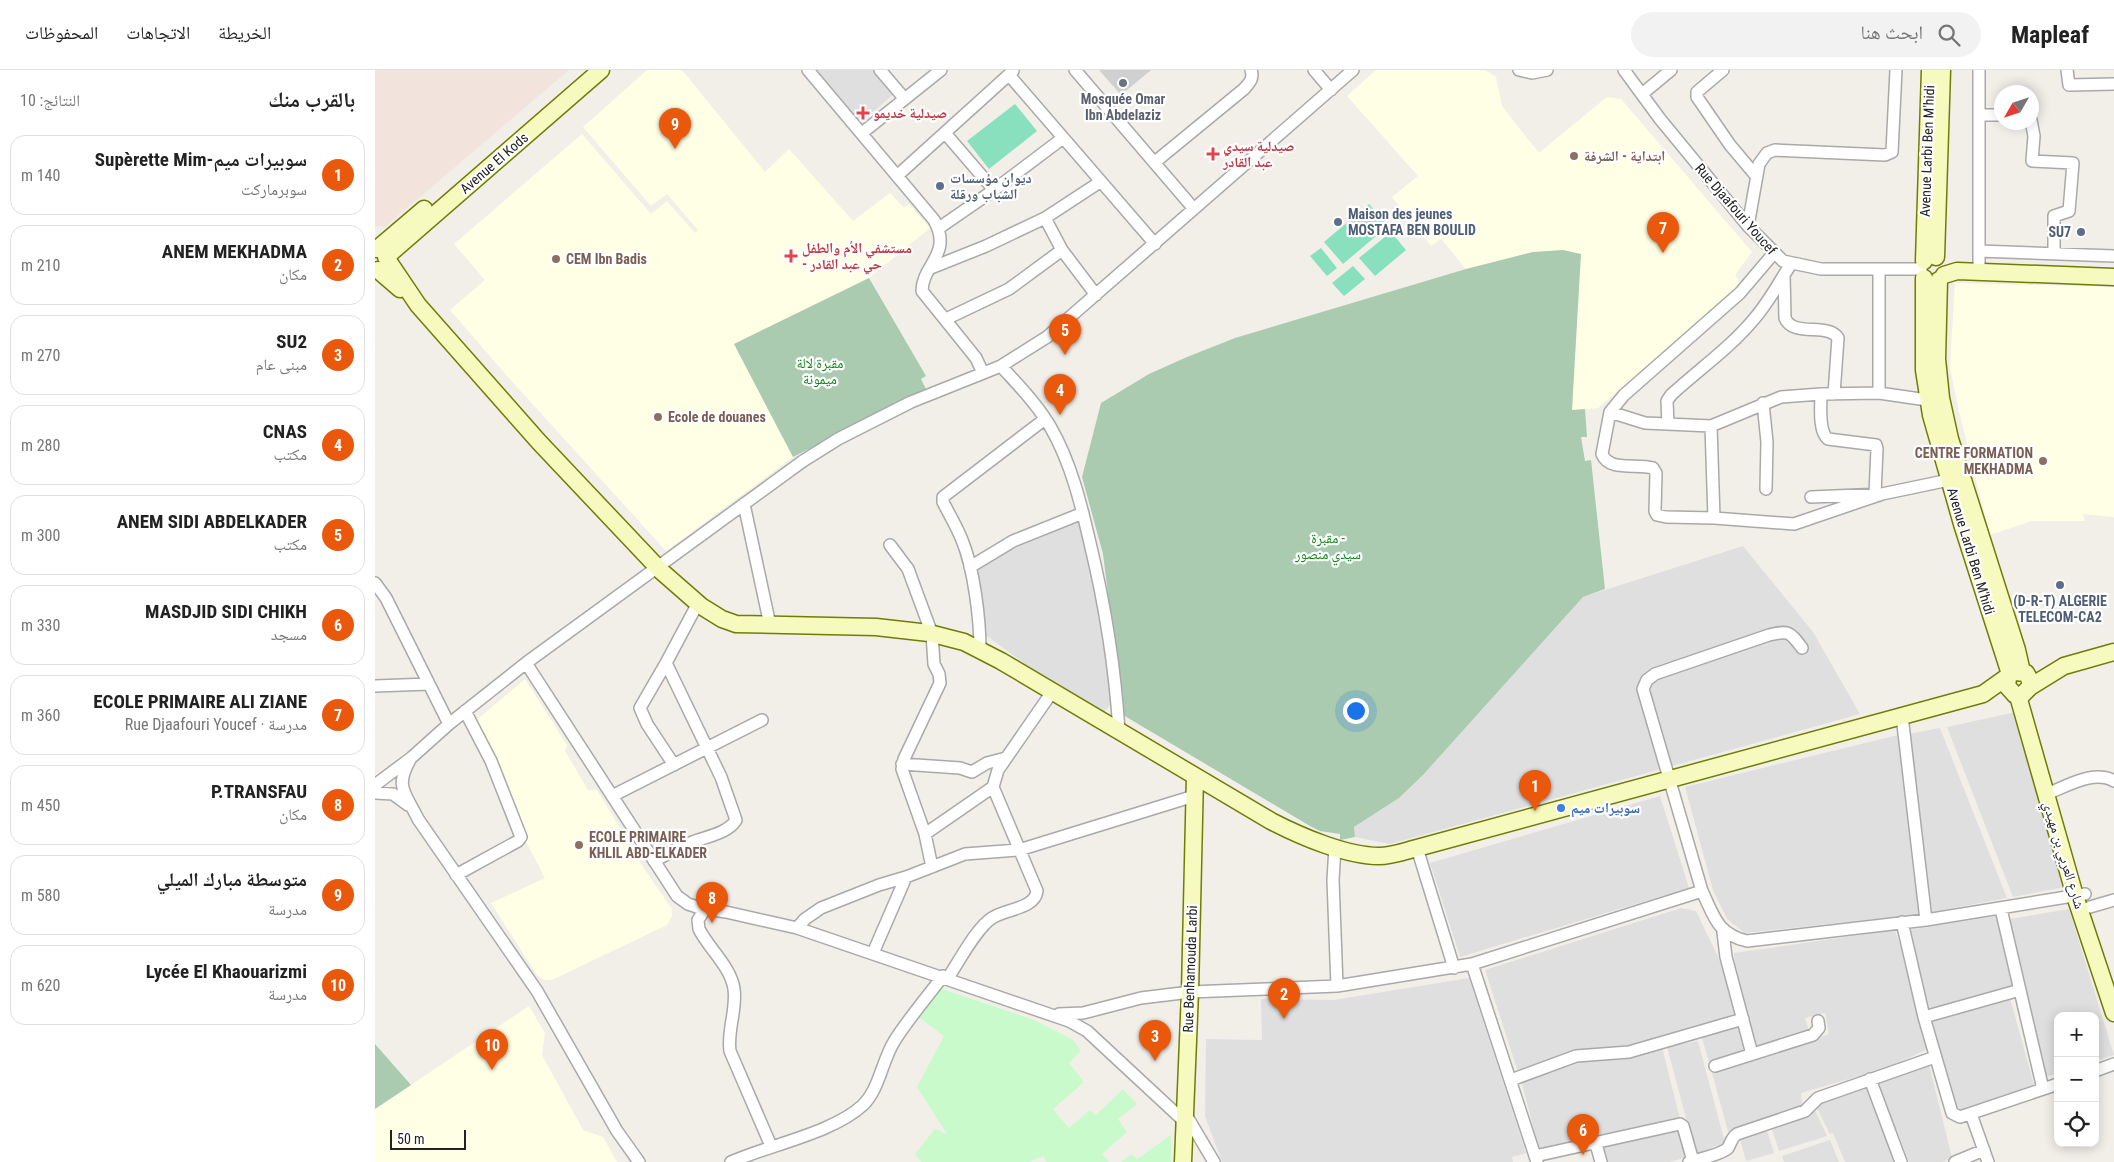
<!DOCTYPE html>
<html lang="ar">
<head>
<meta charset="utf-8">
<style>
  :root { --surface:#fff; --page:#f2f2f2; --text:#222; --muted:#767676; --line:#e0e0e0; --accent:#ea580c }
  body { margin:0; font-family:"Roboto Condensed","Noto Naskh Arabic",sans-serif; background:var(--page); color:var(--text); direction:rtl }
  .controls { position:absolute; right:15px; bottom:15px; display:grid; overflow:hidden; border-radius:10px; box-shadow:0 2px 12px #0003 }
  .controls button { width:45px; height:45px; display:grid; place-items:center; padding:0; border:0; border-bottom:1px solid var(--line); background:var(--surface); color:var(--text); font:25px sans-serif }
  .compass { position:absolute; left:1619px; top:15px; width:45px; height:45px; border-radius:50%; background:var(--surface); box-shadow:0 2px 12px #0003; rotate:231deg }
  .scale { position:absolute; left:15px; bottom:12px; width:76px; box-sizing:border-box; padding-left:5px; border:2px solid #222; border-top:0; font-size:14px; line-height:18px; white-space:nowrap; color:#222; -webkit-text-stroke:4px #fff; paint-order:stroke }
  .you { position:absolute; left:980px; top:640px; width:18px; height:18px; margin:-12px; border:4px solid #fff; border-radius:50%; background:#1a73e8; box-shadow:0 0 0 8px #1a73e833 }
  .badge { display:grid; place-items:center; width:32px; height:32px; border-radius:50%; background:var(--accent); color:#fff; font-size:16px; font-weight:700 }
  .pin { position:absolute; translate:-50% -41px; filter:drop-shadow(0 1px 2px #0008) }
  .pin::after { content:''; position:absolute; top:26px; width:18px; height:15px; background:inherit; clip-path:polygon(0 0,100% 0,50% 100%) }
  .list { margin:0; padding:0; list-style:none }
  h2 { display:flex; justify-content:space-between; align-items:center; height:65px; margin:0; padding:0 20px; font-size:21px }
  h2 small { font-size:16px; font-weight:400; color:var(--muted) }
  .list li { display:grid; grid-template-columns:32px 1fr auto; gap:15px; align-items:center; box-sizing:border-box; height:80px; margin:0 10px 10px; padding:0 10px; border:1px solid var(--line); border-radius:15px }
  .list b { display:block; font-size:19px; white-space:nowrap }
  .list p { margin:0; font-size:16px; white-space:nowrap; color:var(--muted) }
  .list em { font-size:16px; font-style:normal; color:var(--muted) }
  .icon { flex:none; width:28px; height:28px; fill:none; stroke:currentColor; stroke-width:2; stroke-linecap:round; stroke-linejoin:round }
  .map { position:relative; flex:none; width:1739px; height:1092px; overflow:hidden; direction:ltr }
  header { display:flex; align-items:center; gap:30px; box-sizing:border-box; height:70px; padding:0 25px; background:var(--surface); border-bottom:1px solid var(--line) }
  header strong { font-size:24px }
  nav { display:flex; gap:28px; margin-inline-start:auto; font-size:18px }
  .search { width:350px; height:45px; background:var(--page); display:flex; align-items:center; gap:12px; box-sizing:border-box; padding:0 18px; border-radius:28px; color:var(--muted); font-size:19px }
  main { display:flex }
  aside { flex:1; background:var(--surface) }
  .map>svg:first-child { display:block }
  .residential { fill:#e0dfdf }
  .education { fill:#ffffe5 }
  .religious { fill:#d0d0d0 }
  .military { fill:#f3e3dd }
  .cemetery { fill:#aacbaf }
  .park { fill:#c8facc }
  .pitch { fill:#88e0be }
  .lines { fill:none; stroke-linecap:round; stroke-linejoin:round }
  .street-casing { stroke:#a9a9a9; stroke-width:14 }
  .secondary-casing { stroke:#707d05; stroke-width:19 }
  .street { stroke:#fff; stroke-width:11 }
  .secondary { stroke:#f7fabf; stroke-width:16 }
  .worship-dot { fill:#6b7280; stroke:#fff; stroke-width:2 }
  .health-dot { fill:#e0444e; stroke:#fff; stroke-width:2 }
  .education-dot { fill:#8d6e63; stroke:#fff; stroke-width:2 }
  .service-dot { fill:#5c6f8a; stroke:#fff; stroke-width:2 }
  .shop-dot { fill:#3f7fe0; stroke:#fff; stroke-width:2 }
  .labels { text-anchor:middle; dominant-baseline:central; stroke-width:4.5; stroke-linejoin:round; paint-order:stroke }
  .worship-label { font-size:14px; font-weight:bold; fill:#5b616d; stroke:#fff }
  .health-label { font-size:14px; font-weight:bold; fill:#be3a42; stroke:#fff; text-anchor:start }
  .street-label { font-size:14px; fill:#222; stroke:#fff }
  .education-label { font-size:14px; font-weight:bold; fill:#785e54; stroke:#fff; text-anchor:start }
  .service-label { font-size:14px; font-weight:bold; fill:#4e5e75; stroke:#fff; text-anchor:start }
  .park-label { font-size:14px; fill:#0c8416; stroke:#fff }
  .shop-label { font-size:14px; font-weight:bold; fill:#366cbe; stroke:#fff; text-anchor:start }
</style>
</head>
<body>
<header>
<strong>Mapleaf</strong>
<div class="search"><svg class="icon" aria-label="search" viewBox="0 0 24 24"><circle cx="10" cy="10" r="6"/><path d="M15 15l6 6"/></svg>ابحث هنا</div>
<nav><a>الخريطة</a><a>الاتجاهات</a><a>المحفوظات</a></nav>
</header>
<main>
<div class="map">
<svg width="1739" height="1092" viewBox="0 0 1739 1092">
  <rect width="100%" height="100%" fill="#f2efe9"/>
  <path class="residential" d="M441,0H498L519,24L485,53Z
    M703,449L731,565L736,634L727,644L668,607L612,566L597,498L638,475Z
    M1368,476L1438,562L1485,644L1015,774L980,767L979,757L1024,728L1048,705L1208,527Z
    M1641,642L1690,817L1638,827L1572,657Z
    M1565,658L1632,828L1557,842L1534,664Z
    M1523,665L1545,844L1370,863L1352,849L1338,820L1310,717Z
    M1285,726L1314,818L1085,887L1055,793Z
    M1306,838L1321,841L1344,889L1362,944L1263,974L1224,979L1143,1002L1110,900Z
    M1694,839L1739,985L1720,991V946H1683V1003L1671,1007L1635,849Z
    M1621,846L1638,918L1555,941L1534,860Z
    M1520,860L1541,923L1555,978L1512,998L1426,1023L1428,1039L1354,1065L1337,1003L1454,964L1450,943L1430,948L1434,961L1379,981L1360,897L1359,883Z
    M1094,908L1151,1083L1137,1087L1138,1092H847L830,1046L831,969L887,970L886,929L959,930Z
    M1635,928L1659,1015L1583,1040L1557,951Z
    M1362,955L1370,983L1335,995L1326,965Z
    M1323,971L1350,1073L1337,1077L1338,1081L1321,1085L1292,977Z
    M1287,977L1305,1049L1164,1079L1146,1010L1200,990Z
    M1554,994L1577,1088L1568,1092H1534L1522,1060L1517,1062L1500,1013Z
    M1496,1017L1522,1092H1470L1458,1063L1455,1064L1440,1035Z
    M1440,1040L1452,1066L1404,1081L1396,1056Z
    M1391,1057L1399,1083L1371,1091L1364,1066Z
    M1305,1059L1313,1087L1294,1092H1230L1226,1077Z
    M1455,1070L1464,1092H1409L1407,1086Z"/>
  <path class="education" d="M272,0H307L390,102L414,79L478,151L515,123L529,138L534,134L555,158L494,208L359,274L418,387L291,481L133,307L75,240L110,210L79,174L207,64L276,144L292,131L320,163L323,160L292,124L276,136L208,57Z
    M1001,0H1110L1121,7L1127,36L1164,83L1232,27L1246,29L1377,182L1360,205L1367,215L1223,338L1197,341L1200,271L1158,182L1091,199L1066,169L1056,176L1017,127L1043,106L972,26Z
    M1580,213L1739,217V447L1708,444L1710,451H1657L1615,465L1583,337L1575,297Z
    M150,609L192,675L190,681L213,720H222L270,800L297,839V846L292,855L177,910H169L162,905L116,833L170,808L140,751L97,654Z
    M154,936L170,963L167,985L208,1060L228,1067L242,1092H0V1039Z"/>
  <path class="religious" d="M724,0H776L746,25Z"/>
  <path class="military" d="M0,0H194L10,157L0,156Z"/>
  <path class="cemetery" d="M1188,180L1206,184L1197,340L1210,339L1212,367H1206L1210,391L1216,390L1230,519L1208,527L1048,705L1024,728L979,757L980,767L965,770V764L945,761L935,756L748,645L728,484L707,407L726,333L774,304L812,287L860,268L1091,199L1158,182Z
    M494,208L551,306L546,309L551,319L418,387L359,274Z
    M0,974L36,1015L0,1039Z"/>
  <path class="park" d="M567,919L659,950L697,969L706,981L694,993L709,1012L678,1039L694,1058L715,1040L721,1045L748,1019L762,1034L743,1049L752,1062L727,1084L734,1092H671L669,1086L653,1092H546L540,1084L560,1059L572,1064L542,1017L569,966L542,946Z
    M796,1065V1092H746L757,1084L762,1089Z"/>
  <path class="pitch" d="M640,34L662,61L614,99L592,71Z
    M994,134L1013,156L968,194L949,172Z
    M1016,162L1031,180L1000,206L984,188Z
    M946,178L962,198L952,206L935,186Z
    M978,196L990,209L969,226L957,213Z"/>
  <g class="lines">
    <defs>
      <path id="street" d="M433,0L559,150C578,184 547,195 547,221L601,288L608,303
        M505,0L529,28
        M700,0L819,139
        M939,0L956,20
        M1144,0L1157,3L1172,0
        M1249,0L1285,49L1373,156L1408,191L1446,199H1546
        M1348,0L1322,22V27L1355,75L1382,107
        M1692,0L1694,15L1739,14
        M634,5L780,174
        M1267,24L1296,0
        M1604,45H1626
        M1656,50L1659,66L1657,91L1698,93L1694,141L1679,146V183
        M487,63L566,0
        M570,63L619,120
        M780,92L869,19C874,13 879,9 876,0
        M523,105L638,1
        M670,148L725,112
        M1373,156L1384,94L1392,83L1400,80L1510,85L1517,82L1521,0
        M564,158L619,120L688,68
        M1604,181L1739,186
        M1399,183L1365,223L1249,325L1235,342L1270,353L1336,356L1406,327L1446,324L1504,323V199
        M556,198L611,176L670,148L687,180L721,225
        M1604,202V0
        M1409,205L1410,248C1418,268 1453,252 1463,268L1459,324
        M571,249L634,219L687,180
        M626,296C643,315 663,335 676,358C696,393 706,434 715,473C730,535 740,597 744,661
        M1504,323L1559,331
        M1446,324C1446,336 1443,361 1453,369L1501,375L1502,379L1500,424
        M1388,333L1392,372L1391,419
        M1235,342L1227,384C1234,402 1262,393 1278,398L1281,403L1280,441L1282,445L1291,447L1339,448
        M1293,354L1292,331L1296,325C1323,300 1355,278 1379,249C1394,232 1404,212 1416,194
        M1336,356L1339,448L1419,454L1507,424
        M1436,427L1507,424L1574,410
        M369,434L395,555
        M515,475L533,499L557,564L559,594L564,604L565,613L529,689L527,699L550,764L557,797
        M595,497L638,471L708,443
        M0,513L11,528L74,654
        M605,580C605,549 599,499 587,470C582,457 574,444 568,432V427L670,349
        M291,593L265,638L272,654L299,695
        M0,616L54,614
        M1527,646L1551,850
        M36,688C19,717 30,722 43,749L162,921L242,1061L264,1092
        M527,694L585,698L597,702L612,693L631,688
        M0,715L36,688L74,654L151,593
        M0,723L18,724L33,735
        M1671,724C1691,717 1719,699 1739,711
        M237,726L387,650
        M550,764L618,717
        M960,777L958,810L962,916
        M1042,778L1079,898
        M279,791C291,785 302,778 315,773C328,767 353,764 361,750L346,707L291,593L323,533
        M81,805L143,771L146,767L116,691L90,641
        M1327,821C1339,846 1342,864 1372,871L1551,850L1710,824
        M1715,837L1739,830
        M330,839L323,850L324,859C334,879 356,897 359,919C362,940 352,960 355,981L396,1076
        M1626,839L1668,1019
        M1527,852L1549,947L1577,1043L1585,1047L1683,1014
        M422,858L430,849L446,838L504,815L531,807L590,784L644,780L819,726
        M1348,862L1351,887L1377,984
        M498,883L531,807
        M1097,894L1327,821L1268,619L1272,610L1280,604L1394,565C1414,560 1415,562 1427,578
        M573,908C583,893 602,857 617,848C630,839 660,839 662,821L618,717L623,700L677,622
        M684,944L708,943L766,928L815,922L962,916L1097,894L1162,1092
        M1549,947L1645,920
        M1340,996L1438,965L1444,958L1443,951
        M1720,1001L1739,994
        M1495,1009L1526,1092
        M1136,1010L1201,986L1254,982L1368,949
        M810,1043L839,1092
        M1596,1044L1613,1092
        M810,1052L712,961L694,951L422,858L351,842L325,838L313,834L302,826L151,593L428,391L463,369L536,332L626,296L672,267L978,0
        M1221,1074L1226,1092
        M1160,1086L1305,1054L1308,1056L1318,1091
        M356,1092C394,1075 458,1063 488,1035C505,1018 507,990 520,970C534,948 552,927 568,906
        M1314,1092C1322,1090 1347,1084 1353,1078C1356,1073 1356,1068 1362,1064L1430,1041L1443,1028L1560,987
        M1580,1092L1609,1080"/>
      <path id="secondary" d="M2,179L49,139
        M11,187L226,0
        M1561,187L1567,0
        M12,189L43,235L164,372L286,501L326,536L347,549L361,554L501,557L554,563L589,572L626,591L896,751C925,766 971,786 1004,786C1017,786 1030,781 1042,778L1608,624L1639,602L1651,603L1655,610V617L1647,625H1640L1632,616L1633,608
        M1549,191L1555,0
        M3,200L25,219
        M1569,205L1582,201L1739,207
        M1549,208V300L1556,345L1587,454L1635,604
        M1564,210L1562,289L1566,328L1575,369L1642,580L1647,602
        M1655,617L1689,596L1739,582
        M1643,626L1700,826L1739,943
        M808,1092L815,922L820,706"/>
    </defs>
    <use href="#street" class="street-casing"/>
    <use href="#secondary" class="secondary-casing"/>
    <use href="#street" class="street"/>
    <use href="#secondary" class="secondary"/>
  </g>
  <circle class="worship-dot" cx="748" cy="13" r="5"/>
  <g class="health-dot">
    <path d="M485.5 35.5h5v5h5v5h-5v5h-5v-5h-5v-5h5z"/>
    <path d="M835.5 76.5h5v5h5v5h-5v5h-5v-5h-5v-5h5z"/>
    <path d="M413.5 178.5h5v5h5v5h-5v5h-5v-5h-5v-5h5z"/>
  </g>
  <g class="education-dot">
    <circle cx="1199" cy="86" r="5"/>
    <circle cx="181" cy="189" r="5"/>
    <circle cx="283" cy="347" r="5"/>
    <circle cx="1668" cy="391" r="5"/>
    <circle cx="204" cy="775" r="5"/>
  </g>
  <g class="service-dot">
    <circle cx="565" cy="116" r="5"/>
    <circle cx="963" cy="152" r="5"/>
    <circle cx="1706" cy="162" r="5"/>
    <circle cx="1685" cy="515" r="5"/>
  </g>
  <circle class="shop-dot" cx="1186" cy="738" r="5"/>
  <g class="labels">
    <g class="worship-label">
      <text x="748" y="29">Mosquée Omar<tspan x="748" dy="16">Ibn Abdelaziz</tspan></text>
    </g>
    <g class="health-label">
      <text x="498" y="43">صيدلية خديمو</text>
      <text x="848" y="76">صيدلية سيدي<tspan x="848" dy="16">عبد القادر</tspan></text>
      <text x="427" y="178">مستشفي الأم والطفل<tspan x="427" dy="16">- حي عبد القادر</tspan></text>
    </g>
    <g class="street-label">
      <text transform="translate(1552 81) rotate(-88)">Avenue Larbi Ben M'hidi</text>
      <text transform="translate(119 93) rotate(-41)">Avenue El Kods</text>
      <text transform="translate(1361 139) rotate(49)">Rue Djaafouri Youcef</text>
      <text transform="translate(1596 481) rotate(73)">Avenue Larbi Ben M'hidi</text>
      <text transform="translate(1689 785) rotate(73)">شارع العربي بن مهيدي</text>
      <text transform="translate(815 899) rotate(-88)">Rue Benhamouda Larbi</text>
    </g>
    <g class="education-label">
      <text x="1209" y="86">ابتداية - الشرفة</text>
      <text x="191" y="189">CEM Ibn Badis</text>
      <text x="293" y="347">Ecole de douanes</text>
      <text x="1658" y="383" text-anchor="end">CENTRE FORMATION<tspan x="1658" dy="16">MEKHADMA</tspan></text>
      <text x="214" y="767">ECOLE PRIMAIRE<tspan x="214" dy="16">KHLIL ABD-ELKADER</tspan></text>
    </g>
    <g class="service-label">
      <text x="575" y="108">ديوان مؤسسات<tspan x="575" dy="16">الشباب ورقلة</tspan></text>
      <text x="973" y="144">Maison des jeunes<tspan x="973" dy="16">MOSTAFA BEN BOULID</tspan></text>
      <text x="1696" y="162" text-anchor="end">SU7</text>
      <text x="1685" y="531" text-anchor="middle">(D-R-T) ALGERIE<tspan x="1685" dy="16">TELECOM-CA2</tspan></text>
    </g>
    <g class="park-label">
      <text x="445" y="293">مقبرة لالة<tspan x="445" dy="16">ميمونة</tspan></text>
      <text x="953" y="468">مقبرة -<tspan x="953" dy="16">سيدي منصور</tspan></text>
    </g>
    <g class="shop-label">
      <text x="1196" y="738">سوبيرات ميم</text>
    </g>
  </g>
</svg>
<div class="controls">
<button>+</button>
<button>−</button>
<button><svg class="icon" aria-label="locate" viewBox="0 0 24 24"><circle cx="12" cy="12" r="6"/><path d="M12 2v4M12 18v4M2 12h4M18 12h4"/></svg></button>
</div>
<svg class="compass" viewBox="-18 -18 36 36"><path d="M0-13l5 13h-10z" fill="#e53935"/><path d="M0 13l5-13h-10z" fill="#767676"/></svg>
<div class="scale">50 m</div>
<div class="you"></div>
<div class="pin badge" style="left:1160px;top:741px">1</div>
<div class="pin badge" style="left:909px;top:949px">2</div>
<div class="pin badge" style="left:780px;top:991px">3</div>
<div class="pin badge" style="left:685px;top:345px">4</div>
<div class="pin badge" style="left:690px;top:285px">5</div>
<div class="pin badge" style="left:1208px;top:1085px">6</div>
<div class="pin badge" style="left:1288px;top:183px">7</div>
<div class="pin badge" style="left:337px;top:853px">8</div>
<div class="pin badge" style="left:300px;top:79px">9</div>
<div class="pin badge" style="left:117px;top:1000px">10</div>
</div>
<aside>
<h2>بالقرب منك<small>النتائج: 10</small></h2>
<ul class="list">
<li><span class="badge">1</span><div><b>سوبيرات ميم-Supèrette Mim</b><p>سوبرماركت</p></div><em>140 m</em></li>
<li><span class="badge">2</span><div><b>ANEM MEKHADMA</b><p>مكان</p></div><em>210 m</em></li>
<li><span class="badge">3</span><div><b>SU2</b><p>مبنى عام</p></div><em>270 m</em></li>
<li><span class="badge">4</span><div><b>CNAS</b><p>مكتب</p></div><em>280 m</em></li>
<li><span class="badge">5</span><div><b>ANEM SIDI ABDELKADER</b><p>مكتب</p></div><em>300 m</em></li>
<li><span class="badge">6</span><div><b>MASDJID SIDI CHIKH</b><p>مسجد</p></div><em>330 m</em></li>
<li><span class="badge">7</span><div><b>ECOLE PRIMAIRE ALI ZIANE</b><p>مدرسة · Rue Djaafouri Youcef</p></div><em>360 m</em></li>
<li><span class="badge">8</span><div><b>P.TRANSFAU</b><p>مكان</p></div><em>450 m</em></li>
<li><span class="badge">9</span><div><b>متوسطة مبارك الميلي</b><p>مدرسة</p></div><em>580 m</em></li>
<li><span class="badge">10</span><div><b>Lycée El Khaouarizmi</b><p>مدرسة</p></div><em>620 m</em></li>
</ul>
</aside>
</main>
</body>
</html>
